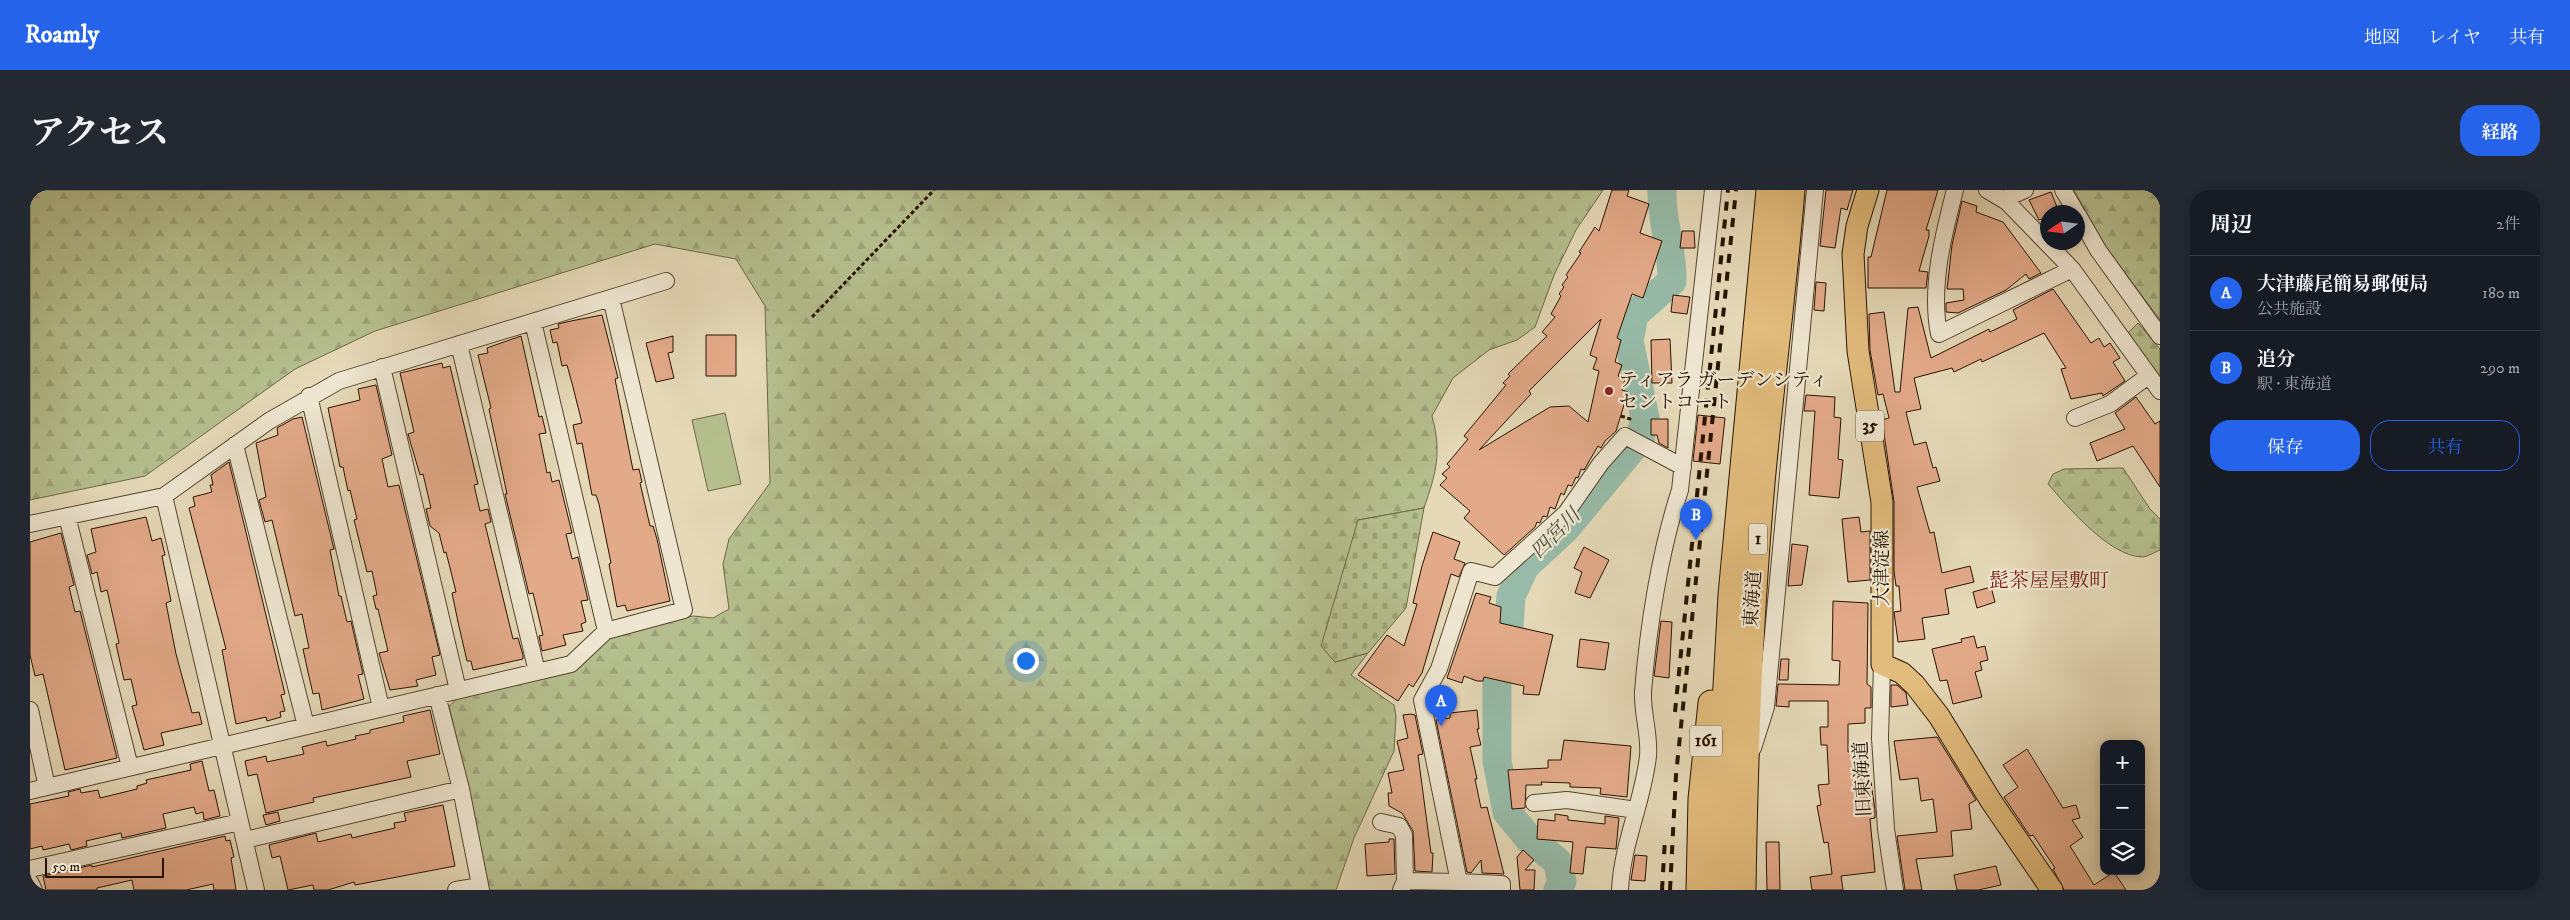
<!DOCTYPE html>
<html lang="ja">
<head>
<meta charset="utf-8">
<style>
  :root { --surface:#171b24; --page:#242831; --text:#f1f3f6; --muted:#9ea1a6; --line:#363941; --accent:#2563eb }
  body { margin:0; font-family:"IM FELL DW Pica","Noto Serif JP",serif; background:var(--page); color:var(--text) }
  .controls { position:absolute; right:15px; bottom:15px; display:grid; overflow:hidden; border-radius:10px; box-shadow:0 2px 12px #0003 }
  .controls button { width:45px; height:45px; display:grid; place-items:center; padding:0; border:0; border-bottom:1px solid var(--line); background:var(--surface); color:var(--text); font:25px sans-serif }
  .compass { position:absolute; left:2010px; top:15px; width:45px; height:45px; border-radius:50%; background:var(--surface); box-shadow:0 2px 12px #0003; rotate:257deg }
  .scale { position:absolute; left:15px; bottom:12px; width:119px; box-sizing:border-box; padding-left:5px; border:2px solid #281200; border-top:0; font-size:14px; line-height:18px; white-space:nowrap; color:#281200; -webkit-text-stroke:4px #eee6d0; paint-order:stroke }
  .you { position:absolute; left:995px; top:470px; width:18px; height:18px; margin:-12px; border:4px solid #fff; border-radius:50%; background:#1a73e8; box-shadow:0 0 0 8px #1a73e833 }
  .badge { display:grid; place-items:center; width:32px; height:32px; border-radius:50%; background:var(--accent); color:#fff; font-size:16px; font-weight:700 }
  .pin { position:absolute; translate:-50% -41px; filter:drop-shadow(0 1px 2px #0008) }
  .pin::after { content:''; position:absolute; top:26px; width:18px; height:15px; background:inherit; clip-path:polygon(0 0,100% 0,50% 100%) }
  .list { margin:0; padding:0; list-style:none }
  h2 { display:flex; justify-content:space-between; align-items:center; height:65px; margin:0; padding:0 20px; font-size:21px }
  h2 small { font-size:16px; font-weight:400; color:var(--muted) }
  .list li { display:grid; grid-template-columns:32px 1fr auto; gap:15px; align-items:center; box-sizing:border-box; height:75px; padding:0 20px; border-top:1px solid var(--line) }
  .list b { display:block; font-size:19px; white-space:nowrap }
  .list p { margin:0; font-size:16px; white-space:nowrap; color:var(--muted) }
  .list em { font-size:16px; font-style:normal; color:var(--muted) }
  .actions { display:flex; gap:10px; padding:15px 20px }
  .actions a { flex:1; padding:11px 0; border:1px solid var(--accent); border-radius:20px; text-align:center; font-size:18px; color:var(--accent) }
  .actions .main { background:var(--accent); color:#fff }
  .icon { flex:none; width:28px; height:28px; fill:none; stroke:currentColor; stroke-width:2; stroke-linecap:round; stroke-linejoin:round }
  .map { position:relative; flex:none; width:2130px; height:700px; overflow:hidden; border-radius:20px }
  header { display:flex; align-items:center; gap:30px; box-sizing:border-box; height:70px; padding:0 25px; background:var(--accent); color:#fff }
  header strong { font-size:24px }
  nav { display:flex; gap:28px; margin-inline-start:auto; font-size:18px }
  .intro { display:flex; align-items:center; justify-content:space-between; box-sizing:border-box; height:120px; padding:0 30px }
  h1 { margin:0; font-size:35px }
  .button { padding:12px 22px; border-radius:20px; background:var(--accent); color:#fff; font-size:18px; font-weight:700 }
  main { display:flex; gap:30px; padding:0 30px }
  aside { flex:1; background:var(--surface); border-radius:20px; box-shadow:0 2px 12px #0003 }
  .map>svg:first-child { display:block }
  .forest { fill:url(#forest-firs); stroke:#6e6847 }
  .cemetery { fill:url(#cemetery-stones); stroke:#6e6847 }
  .park { fill:#b5bf8e; stroke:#6e6847 }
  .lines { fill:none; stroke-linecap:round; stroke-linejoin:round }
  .river { stroke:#97bba8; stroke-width:29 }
  .building { fill:#e3aa89; stroke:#281200; fill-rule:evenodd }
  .minor-casing { stroke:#57442e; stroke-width:18 }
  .major-casing { stroke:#281200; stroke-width:23 }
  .highway-casing { stroke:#281200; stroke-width:27 }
  .path { stroke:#281200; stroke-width:3; stroke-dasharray:4 2.5; stroke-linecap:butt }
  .minor { stroke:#eee6d0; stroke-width:16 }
  .major { stroke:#e2bc7c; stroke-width:21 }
  .highway { stroke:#e2bc7c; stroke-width:25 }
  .rail { stroke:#281200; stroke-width:4; stroke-dasharray:9 9; stroke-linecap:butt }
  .poi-dot { fill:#8f2418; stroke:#eee6d0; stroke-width:2 }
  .labels { text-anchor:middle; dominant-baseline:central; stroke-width:4.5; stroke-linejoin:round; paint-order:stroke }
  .shield { fill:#eee6d0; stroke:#63523e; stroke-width:1 }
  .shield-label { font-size:18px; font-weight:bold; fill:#281200 }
  .poi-label { font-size:19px; fill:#281200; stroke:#eee6d0; text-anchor:start }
  .street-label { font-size:19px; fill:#281200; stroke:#eee6d0 }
  .water-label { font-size:20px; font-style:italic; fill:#4f4d3b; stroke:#eee6d0 }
  .neighbourhood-label { font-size:20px; fill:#7a1f14; stroke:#eee6d0 }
</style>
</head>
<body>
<header>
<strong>Roamly</strong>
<nav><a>地図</a><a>レイヤ</a><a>共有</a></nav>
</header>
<div class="intro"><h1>アクセス</h1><a class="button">経路</a></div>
<main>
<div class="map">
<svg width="2130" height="700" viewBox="0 0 2130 700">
  <defs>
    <pattern id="forest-firs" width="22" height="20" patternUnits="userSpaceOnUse" patternTransform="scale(1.25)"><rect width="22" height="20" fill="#b5bf8e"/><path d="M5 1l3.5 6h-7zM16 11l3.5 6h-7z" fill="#9ca379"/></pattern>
    <pattern id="cemetery-stones" width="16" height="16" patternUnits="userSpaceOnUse" patternTransform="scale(1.25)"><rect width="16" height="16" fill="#b5bf8e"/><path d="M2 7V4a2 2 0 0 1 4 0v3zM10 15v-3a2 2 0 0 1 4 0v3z" fill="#9ca379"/></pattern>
  </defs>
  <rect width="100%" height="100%" fill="#e5d9b7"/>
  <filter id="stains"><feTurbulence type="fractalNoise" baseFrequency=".004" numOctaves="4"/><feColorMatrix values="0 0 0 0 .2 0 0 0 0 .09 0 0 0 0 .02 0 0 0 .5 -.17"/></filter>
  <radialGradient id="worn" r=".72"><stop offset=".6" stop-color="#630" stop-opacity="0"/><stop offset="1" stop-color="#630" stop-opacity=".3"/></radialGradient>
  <path class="forest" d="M0,0H1573L1546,40L1524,85L1505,137L1487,150L1459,160L1423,188L1402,226C1412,263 1406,283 1394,318L1328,330L1305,472L1338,463L1321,485L1364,515L1366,526L1364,561L1324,648L1306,700H457L441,610L419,516L432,504L508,487L580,444L663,426L683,428L699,419L693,374L699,349L740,293L735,116L706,69L625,54L345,141L265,179L115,286L0,310Z
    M2044,0H2130V130L2073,53Z
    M2108,133L2130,159V191L2096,145Z
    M2093,278L2120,319L2130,329V360C2125,362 2117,367 2112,367C2079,366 2038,317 2018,294L2023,284L2034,279Z"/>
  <path class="cemetery" d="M1394,318L1376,418L1338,463L1305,472L1291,456L1328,330Z"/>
  <path class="park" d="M695,223L711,294L678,301L662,230Z"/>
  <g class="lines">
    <path class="river" d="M1528,700L1532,691L1527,671L1500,650L1477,622L1467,571V482L1479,437L1481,406L1495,376L1536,338L1610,249L1615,228L1599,151L1604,125L1642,91C1643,60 1631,31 1632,0"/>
  </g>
  <path class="building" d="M1582,0H1599L1597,6L1619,14L1610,43L1632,51L1613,108L1602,104L1587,148L1591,150L1585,172L1592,175L1588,186L1595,189L1592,200L1598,202L1586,241L1575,251L1571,258L1568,256L1554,280L1551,279L1548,288L1546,287L1542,296L1538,295L1534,305L1531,303L1525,319L1520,317L1517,327L1513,326L1510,333L1507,332L1505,337L1474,365L1434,328L1440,321L1410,295L1417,288L1412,284L1420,277L1417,274L1438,249L1434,246L1476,195L1473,193L1480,186L1478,184L1517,146L1512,142L1525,127L1521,124L1531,106L1529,104L1534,97L1532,95L1538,87L1536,85L1551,63L1549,62L1565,37L1569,41ZM1571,129L1560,165L1567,168L1563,179L1569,181L1558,232L1539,216L1520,217L1449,260L1501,204L1499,201Z
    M1796,0H1823L1817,20L1811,18L1805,58L1790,56Z
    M1857,0H1908L1896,40H1899V46L1889,81L1898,82L1896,98H1838V67H1841Z
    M2021,2L2029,22H2018V27L2009,30L1999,10Z
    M1932,11L1947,16L1946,22L1973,32L2011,83L1999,89L1996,84L1976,100L1928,123L1916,122V113L1934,110L1933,99H1917L1922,55Z
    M1652,41H1664L1665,58H1650Z
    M1786,92L1796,93L1794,121L1784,120Z
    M2023,99L2061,153L2069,148L2074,157L2080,153L2090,168L2083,172L2095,191L2073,206L2072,203L2041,209L2031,179L2036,178L2014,143L1952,172L1951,169L1924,182L1922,178L1884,188L1891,219L1876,222L1884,255L1896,252L1903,278L1906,277L1910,291L1887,297L1900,343L1904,342L1912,383L1940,376L1944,392L1915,399L1919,424L1892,428L1895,449L1868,452L1864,422L1871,421L1869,396H1866L1864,381V312L1852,230L1859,228L1853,204L1848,205L1840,160L1839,124L1854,122L1865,202H1870L1878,118L1888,117L1901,168L1959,139L1960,142L1987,129L1983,120Z
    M1643,105L1660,107L1657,124L1641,122Z
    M572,125L588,188L585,189L603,280L609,279L612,292L610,293L620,336H623L627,349L640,411L597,421L595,415L587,417L579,374L581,373L569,314L566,305H562L552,253L547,254L543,235L552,233L543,197L537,175L532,176L527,152L523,153L520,140L529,138L528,134L541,131Z
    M676,145H706V186H676Z
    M491,146L509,227L512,226L516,243L509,244L517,283L520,282L522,292L529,290L542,343L536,344L542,369L548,367L558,410L551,411L556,432L551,434L553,441L533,445L536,455L512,461L509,446L513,445L503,403L499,404L475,304H477L459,219L461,218L448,165L458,163L457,158Z
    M643,146V162L638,163L644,188L626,192L616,153Z
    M1640,149L1642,193H1622L1621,150Z
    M412,173L413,178L420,176L448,294L444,295L450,321L458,319L461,332L455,334L483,449L488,448L493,465V469L443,480L441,471H437L428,432L422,403L426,402L416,362L414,363L409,343L400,336L396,319L401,318L393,284L390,285L378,244L384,242L370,183Z
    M346,195L362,265L352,269L358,297L369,295L410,465L402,467L406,485L386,490L388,496L360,500L349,463L358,461L348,419H346L343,406L347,405L342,381L337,382L324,330L327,329L320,300L318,301L313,277H310L298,218L330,210L328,199Z
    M1776,205L1805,207L1804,227L1811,228L1808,269L1813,270L1809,308L1779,305L1785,221H1774Z
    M2106,207L2125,234L2130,231V297L2103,256L2067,271L2060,253L2095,239L2085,223Z
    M1668,225L1695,228L1690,274L1663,271Z
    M272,227L304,359L300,360L309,406H311L317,432L321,431L333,484L328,485L334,509L292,520L289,503L283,504L278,482L273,459L279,458L272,424L265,426L242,330L235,332L229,310L236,307L226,253L248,245L247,238L263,229Z
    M1621,229H1638V258L1629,253L1627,245H1621Z
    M199,272L255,504L251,505L255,521L250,522L251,527L237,531L236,527L206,534L192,460L196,459L159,318L165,316L163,307L182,302L180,295H183L181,285Z
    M116,327L122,351L131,348L135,365L132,366L141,411L136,413L146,464L162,523L169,522L172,534L131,543L134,555L114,560L102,516L107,515L101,489L94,490L86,454L89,453L77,400L71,402L67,382L62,384L57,365L66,362L61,339Z
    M1829,327L1831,342L1840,341V390L1818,392L1812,329Z
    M1403,342L1430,352L1424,369L1435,373L1429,387L1421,384L1392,483L1383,497L1379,494L1368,511L1328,485L1357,445L1374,456L1387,414L1383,413L1392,376Z
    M31,343L44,395L39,397L45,422L50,421L87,568L35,580L13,484L5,486L0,465V352Z
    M1762,354L1778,356L1772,395L1758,396Z
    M1554,357L1579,370L1560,408L1545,403L1552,382L1544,378Z
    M1961,397L1965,412L1947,418L1943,402Z
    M1446,403L1461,407L1459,413L1471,417L1470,433L1523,445L1509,505L1493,504L1494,496L1454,487L1453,491H1447L1434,486L1432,493L1417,488Z
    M1803,411L1838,413L1837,494L1841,497V518H1835V533L1818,534V562L1837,560L1839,592H1841L1845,620V628L1840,629L1845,682L1811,686L1813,700H1782L1780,687L1802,684L1798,652L1794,653L1787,616L1791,615L1788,595L1799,594L1797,555H1791L1790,537H1798V511H1759V517L1746,516L1748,494L1809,495L1810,471L1802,470Z
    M1631,431L1642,432L1639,488L1624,486Z
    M1944,446L1947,458L1955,456L1958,470L1950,472L1952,480L1945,482L1952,507L1923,514L1917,490L1910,491L1902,459L1932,452L1931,449Z
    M1550,449L1579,453L1575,480L1547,477Z
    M1751,469H1759L1758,490H1749Z
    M1861,495H1867L1876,503L1878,515L1861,517Z
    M400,520L410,564L377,571L381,587L283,608L284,612L236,623L227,584L218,586L215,571L236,566L237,572L274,564L272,557L296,551L297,556L326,549L325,546L340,543V540L374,532L373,526Z
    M1447,520L1449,539H1447L1451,555L1440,557L1447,589H1445L1451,618L1457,617L1474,684L1452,683L1451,670L1441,683L1437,682L1406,530L1420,528V523Z
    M1381,524L1385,525L1393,564L1388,565L1401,663H1403L1402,682L1385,681L1383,641L1372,623L1359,616L1358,603H1362L1358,583L1374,580L1367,551L1378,548L1373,525Z
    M1907,547L1946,610L1939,614L1942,639L1921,641L1923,666L1886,669L1892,700H1875L1867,646L1907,642L1903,609L1891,611L1888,588L1870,590L1864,551Z
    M1534,550L1601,556L1597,607L1570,604L1571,598L1540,597V593L1511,592L1512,595H1496L1495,618L1482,619L1478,580L1518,578V570H1531Z
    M1997,559L2033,618L2046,615L2050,628L2042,630L2053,647L2040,656L2064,695L2084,682L2096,700H2034L2023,679L2025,678L2003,645L2000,646L1974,607L1988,597L1973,575Z
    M172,571L179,601L184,600L190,626L174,630L173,622L166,624L164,617L133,624L136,638L92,648L91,643L56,651L57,656L41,660L39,654L13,660L12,656L0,659V614L39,606L38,602L50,599L51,603L68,600L70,608L107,599V596L117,593L116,590L161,580L160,574Z
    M413,615L425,676L325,695L324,692L298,700H284L283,695L258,700L250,666L242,668L239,655L286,643L288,652L321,644L322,648L339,644L365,638L364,633L376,631L374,623Z
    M248,622L250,631L236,635L233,625Z
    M1525,624L1538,626V630L1575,634V626L1589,628L1586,659L1556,657L1553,684L1540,683L1543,652L1507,649L1508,629L1525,631Z
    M195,646L196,651L200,650L204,667L201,668L206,700H184L183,694L156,700H104L102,690L67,698V700H16L13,686L62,675V677Z
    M1359,649H1364L1365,684L1337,686L1335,654L1359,652Z
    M1736,652H1749L1750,700H1737Z
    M1493,660L1504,670L1495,680H1505L1504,700H1490L1487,667Z
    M1605,665L1617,666L1615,691L1601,690Z
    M1966,676L1971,695L1948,700H1927L1924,685Z"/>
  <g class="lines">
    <defs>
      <path id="minor" d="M1925,0C1913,46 1900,97 1909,144L2042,79
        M1957,0L1977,12L2042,79L2130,201
        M2033,0L2046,22
        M1974,9L1995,0
        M2048,25L2068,60L2130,146
        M503,132L576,441
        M429,154L507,482
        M352,177L428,500
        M279,206L351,518
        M2045,228L2080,214L2118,186
        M205,255L276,536
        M134,306L226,700
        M37,326L100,577
        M0,334L134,306L239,231L309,191L636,91
        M1852,474L1850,548L1856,639L1865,700
        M407,505L431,599L451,700
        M0,520L17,597
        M1723,558L1736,517L1785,0
        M0,601L541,474L576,441L654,420L581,108
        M1504,613L1537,610L1606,620
        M1351,632L1369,636L1374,645L1375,691
        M215,650L431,599
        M0,679L210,632
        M0,692L4,700
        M1429,692L1472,694V700
        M426,700L450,696
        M1371,700L1375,691L1429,692L1392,510L1409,479L1441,381L1465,387L1536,323L1571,273L1595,246L1653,277
        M1590,700C1592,654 1613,612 1618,566C1620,545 1612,523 1613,502C1618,437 1630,361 1650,300L1683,0"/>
      <path id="major" d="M1838,0L1827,36L1823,64L1828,161L1852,312V474L1872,483L1885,495L1909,526L1961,611L2022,700"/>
      <path id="highway" d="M1669,700L1671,609L1681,513
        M1691,700L1695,514L1701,405L1739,0
        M1713,700C1715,564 1720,429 1732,293C1741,195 1754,98 1762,0"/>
    </defs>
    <use href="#minor" class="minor-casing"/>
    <use href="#major" class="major-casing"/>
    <use href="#highway" class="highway-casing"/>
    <path class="path" d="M782,127L904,0
      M1591,226L1600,229L1599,231"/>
    <use href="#minor" class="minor"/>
    <use href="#major" class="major"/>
    <use href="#highway" class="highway"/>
    <path class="rail" d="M1645,522L1698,0
      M1632,700L1635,649
      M1640,700L1646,585L1706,0"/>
  </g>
  <circle class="poi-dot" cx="1579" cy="201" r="5"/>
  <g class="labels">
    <g class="shield">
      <rect x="1826" y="220.5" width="28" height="31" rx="4"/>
      <rect x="1719" y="333.5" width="18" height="31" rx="4"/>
      <rect x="1660" y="535.5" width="32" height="31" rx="4"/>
    </g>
    <g class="shield-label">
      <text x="1840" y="236">35</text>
      <text x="1728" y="349">1</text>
      <text x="1676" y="551">161</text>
    </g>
    <g class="poi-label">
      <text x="1589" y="190">ティアラ ガーデンシティ<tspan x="1589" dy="22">セントコート</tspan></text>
    </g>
    <g class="street-label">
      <text transform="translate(1852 378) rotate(-90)">大津淀線</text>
      <text transform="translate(1723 409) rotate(-86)">東海道</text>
      <text transform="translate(1833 589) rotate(-93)">旧東海道</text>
    </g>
    <g class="water-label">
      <text transform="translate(1526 344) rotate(-46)">四宮川</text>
    </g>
    <g class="neighbourhood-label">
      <text x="2019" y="391">髭茶屋屋敷町</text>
    </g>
  </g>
  <rect width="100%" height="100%" filter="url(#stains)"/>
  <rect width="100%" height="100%" fill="url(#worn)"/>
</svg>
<div class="controls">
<button>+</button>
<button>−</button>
<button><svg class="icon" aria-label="layers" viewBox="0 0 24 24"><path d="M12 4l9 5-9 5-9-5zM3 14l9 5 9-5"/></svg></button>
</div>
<svg class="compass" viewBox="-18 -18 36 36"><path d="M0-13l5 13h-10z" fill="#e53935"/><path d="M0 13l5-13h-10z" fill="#9ea1a6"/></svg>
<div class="scale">50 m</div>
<div class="you"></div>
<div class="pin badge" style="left:1411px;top:536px">A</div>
<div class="pin badge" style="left:1666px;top:350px">B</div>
</div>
<aside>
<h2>周辺<small>2件</small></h2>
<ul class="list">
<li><span class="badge">A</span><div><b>大津藤尾簡易郵便局</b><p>公共施設</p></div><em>180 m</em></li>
<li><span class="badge">B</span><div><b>追分</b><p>駅 · 東海道</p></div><em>290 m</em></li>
</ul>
<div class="actions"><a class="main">保存</a><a>共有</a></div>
</aside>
</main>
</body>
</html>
